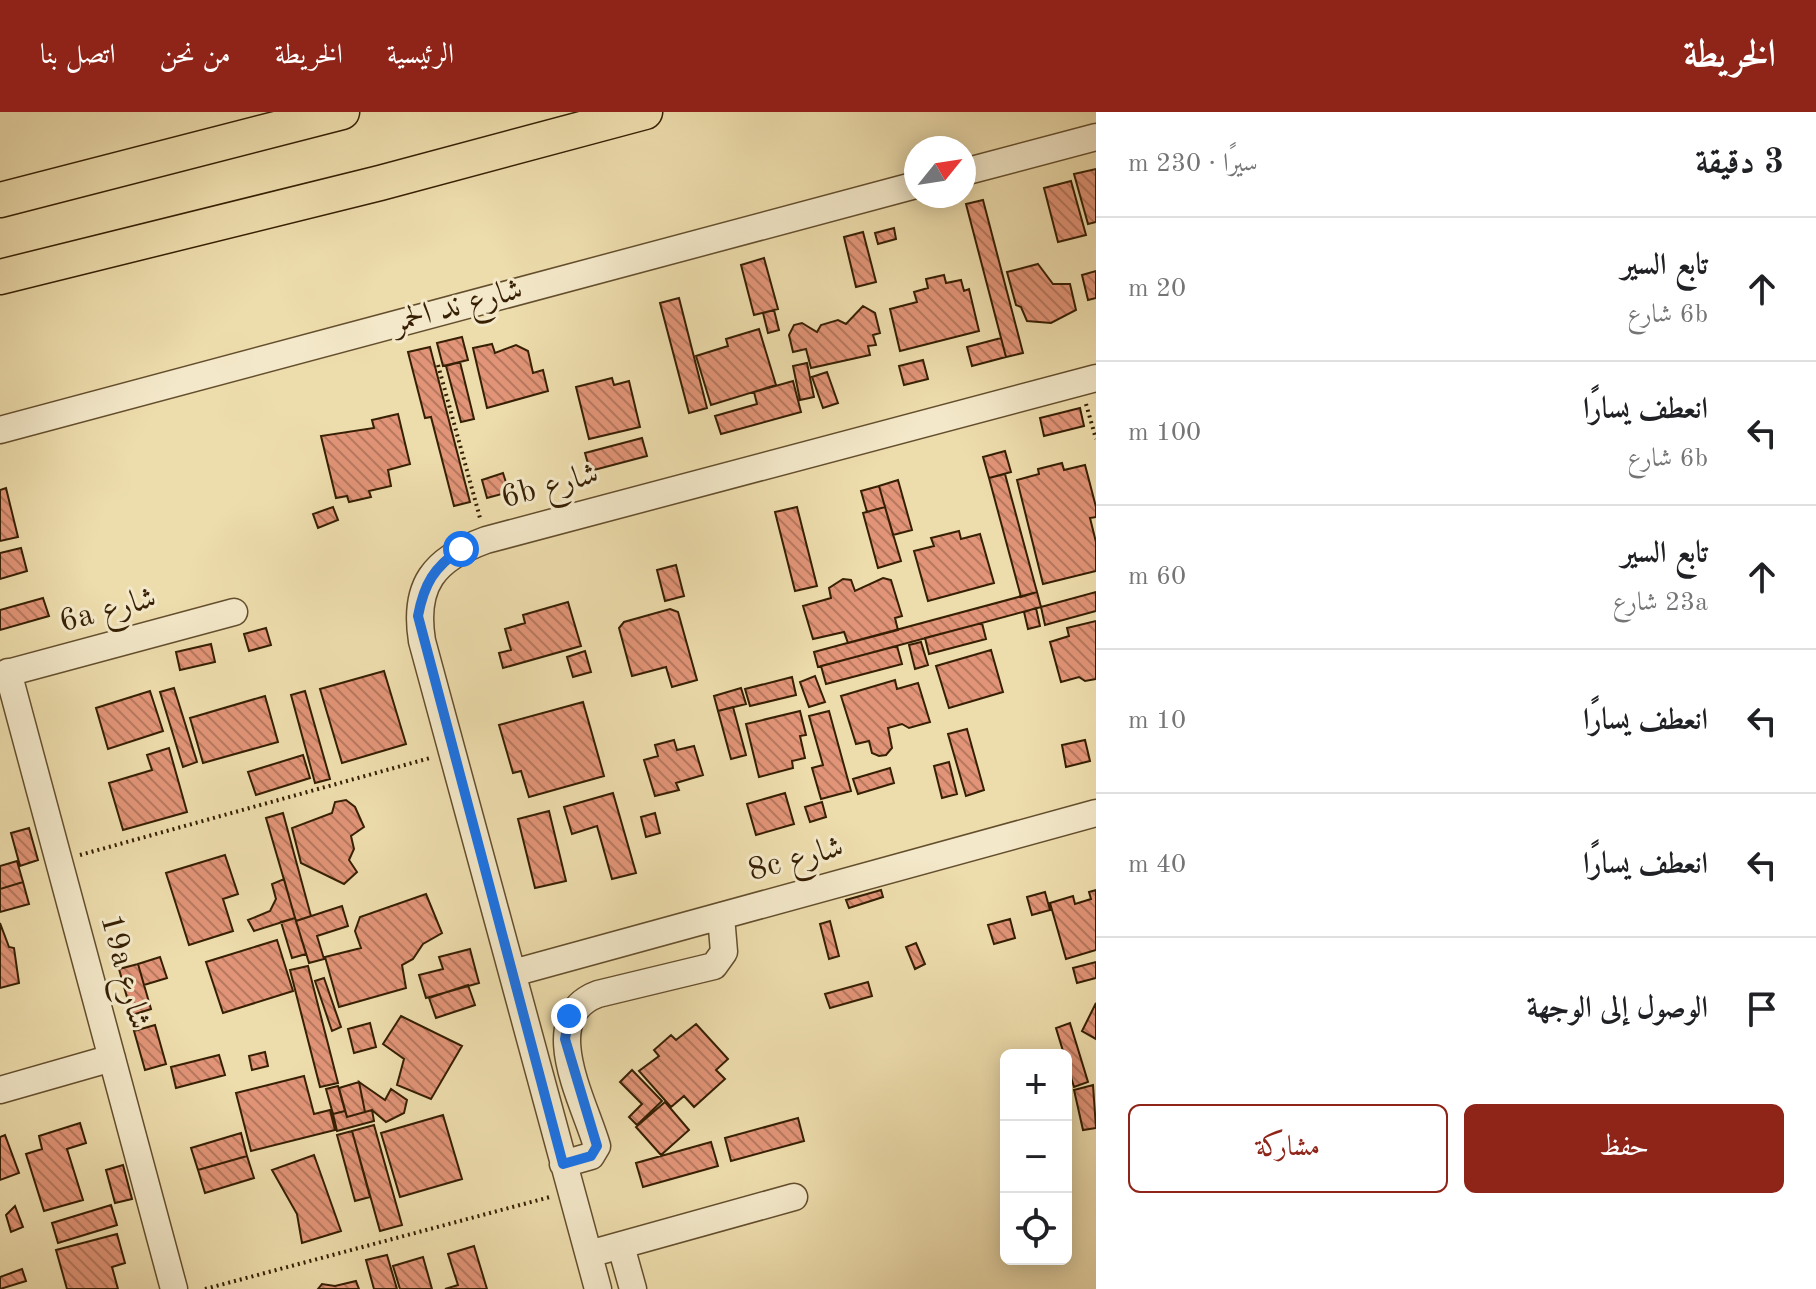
<!DOCTYPE html>
<html lang="ar">
<head>
<meta charset="utf-8">
<style>
  :root { --surface:#fff; --page:#f6f6f6; --text:#202124; --muted:#757577; --line:#e0e0e0; --accent:#8f2418 }
  body { margin:0; font-family:"Old Standard TT",Amiri,serif; background:var(--page); color:var(--text); direction:rtl }
  .controls { position:absolute; right:24px; bottom:24px; display:grid; overflow:hidden; border-radius:12px; box-shadow:0 4px 20px #0003 }
  .controls button { width:72px; height:72px; display:grid; place-items:center; padding:0; border:0; border-bottom:2px solid var(--line); background:var(--surface); color:var(--text); font:40px sans-serif }
  .compass { position:absolute; left:904px; top:24px; width:72px; height:72px; border-radius:50%; background:var(--surface); box-shadow:0 4px 20px #0003; rotate:60deg }
  .stop { position:absolute; width:24px; height:24px; margin:-18px; border:6px solid #1a73e8; border-radius:50%; background:#fff }
  .stop.end { background:#1a73e8; border-color:#fff; box-shadow:0 2px 8px #0008 }
  .list { margin:0; padding:0; list-style:none }
  h2 { display:flex; justify-content:space-between; align-items:center; height:104px; margin:0; padding:0 32px; font-size:34px }
  h2 small { font-size:26px; font-weight:400; color:var(--muted) }
  .list li { display:grid; grid-template-columns:52px 1fr auto; gap:24px; align-items:center; box-sizing:border-box; height:144px; padding:0 32px; border-top:2px solid var(--line) }
  .list b { display:block; font-size:30px; white-space:nowrap }
  .list p { margin:0; font-size:26px; white-space:nowrap; color:var(--muted) }
  .list em { font-size:26px; font-style:normal; color:var(--muted) }
  .actions { display:flex; gap:16px; padding:24px 32px }
  .actions a { flex:1; padding:18px 0; border:2px solid var(--accent); border-radius:12px; text-align:center; font-size:28px; color:var(--accent) }
  .actions .main { background:var(--accent); color:#fff }
  .icon { flex:none; width:44px; height:44px; fill:none; stroke:currentColor; stroke-width:2; stroke-linecap:round; stroke-linejoin:round }
  .map { position:relative; flex:none; width:1096px; height:1177px; overflow:hidden; direction:ltr }
  header { display:flex; align-items:center; gap:48px; box-sizing:border-box; height:112px; padding:0 40px; background:var(--accent); color:#fff }
  header strong { font-size:38px }
  nav { display:flex; gap:44px; margin-inline-start:auto; font-size:28px }
  main { display:flex }
  aside { flex:1; background:var(--surface) }
  .map>svg:first-child { display:block }
  .building { fill:url(#building-back-hatch); stroke:#361f03; stroke-width:2 }
  .lines { fill:none; stroke-linecap:round; stroke-linejoin:round }
  .minor-casing { stroke:#644e2d; stroke-width:29 }
  .major-casing { stroke:#361f03; stroke-width:37 }
  .path { stroke:#361f03; stroke-width:4; stroke-dasharray:2 4; stroke-linecap:butt }
  .minor { stroke:#f3e8c9; stroke-width:26 }
  .major { stroke:#eddcac; stroke-width:34 }
  .route { stroke:#1a73e8; stroke-width:10 }
  .labels { text-anchor:middle; dominant-baseline:central; stroke-width:6; stroke-linejoin:round; paint-order:stroke }
  .street-label { font-size:32px; fill:#361f03; stroke:#f3e8c9 }
</style>
</head>
<body>
<header>
<strong>الخريطة</strong>
<nav><a>الرئيسية</a><a>الخريطة</a><a>من نحن</a><a>اتصل بنا</a></nav>
</header>
<main>
<aside>
<h2>3 دقيقة<small>سيرًا · 230 m</small></h2>
<ul class="list">
<li><svg class="icon" aria-label="ahead" viewBox="0 0 24 24"><path d="M12 20V5M6 11l6-6 6 6"/></svg><div><b>تابع السير</b><p>6b شارع</p></div><em>20 m</em></li>
<li><svg class="icon" aria-label="left" viewBox="0 0 24 24"><path d="M17 20v-9H6M10 6l-5 5 5 5"/></svg><div><b>انعطف يسارًا</b><p>6b شارع</p></div><em>100 m</em></li>
<li><svg class="icon" aria-label="ahead" viewBox="0 0 24 24"><path d="M12 20V5M6 11l6-6 6 6"/></svg><div><b>تابع السير</b><p>23a شارع</p></div><em>60 m</em></li>
<li><svg class="icon" aria-label="left" viewBox="0 0 24 24"><path d="M17 20v-9H6M10 6l-5 5 5 5"/></svg><div><b>انعطف يسارًا</b></div><em>10 m</em></li>
<li><svg class="icon" aria-label="left" viewBox="0 0 24 24"><path d="M17 20v-9H6M10 6l-5 5 5 5"/></svg><div><b>انعطف يسارًا</b></div><em>40 m</em></li>
<li><svg class="icon" aria-label="arrive" viewBox="0 0 24 24"><path d="M6 21V4h12l-3 4 3 4H6"/></svg><div><b>الوصول إلى الوجهة</b></div></li>
</ul>
<div class="actions"><a class="main">حفظ</a><a>مشاركة</a></div>
</aside>
<div class="map">
<svg width="1096" height="1177" viewBox="0 0 1096 1177">
  <defs>
    <pattern id="building-back-hatch" width="6" height="6" patternUnits="userSpaceOnUse" patternTransform="scale(2)"><rect width="6" height="6" fill="#e19477"/><path d="M-1 5l2 2M0 0l6 6M5-1l2 2" fill="none" stroke="#b7785f"/></pattern>
  </defs>
  <rect width="100%" height="100%" fill="#eddcac"/>
  <filter id="stains"><feTurbulence type="fractalNoise" baseFrequency=".0025" numOctaves="4"/><feColorMatrix values="0 0 0 0 .2 0 0 0 0 .09 0 0 0 0 .02 0 0 0 .5 -.17"/></filter>
  <radialGradient id="worn" r=".72"><stop offset=".6" stop-color="#630" stop-opacity="0"/><stop offset="1" stop-color="#630" stop-opacity=".3"/></radialGradient>
  <path class="building" d="M1096,57V110L1088,112L1074,62Z
    M1071,69L1086,123L1058,130L1044,76Z
    M983,88L1023,241L1006,245L966,92Z
    M894,116L896,127L878,132L875,121Z
    M863,120L876,170L856,175L844,125Z
    M764,146L778,197L754,203L741,153Z
    M1038,152L1053,172H1070L1076,198L1051,211L1027,209L1021,195L1016,193L1007,160Z
    M1096,159V186L1088,188L1082,163Z
    M944,163L946,171L961,168L964,179L969,177L979,219L900,239L890,197L917,190L914,180L928,176L926,167Z
    M679,186L707,296L689,301L660,191Z
    M863,194L875,201L880,221L873,223L876,233L868,234L870,243L811,256L806,237L793,240L789,223L794,213L802,211L817,220L821,213L838,208L846,212Z
    M774,198L779,218L768,221L763,201Z
    M759,217L776,273L711,293L696,244L728,234L726,227Z
    M462,225L468,248L443,254L437,231Z
    M1001,226L1006,245L972,254L967,235Z
    M492,232L495,241L516,233L528,239L533,261L543,258L548,279L487,296L473,236Z
    M430,235L470,390L454,394L431,305L425,306L408,240Z
    M923,248L928,267L904,273L899,254Z
    M460,250L474,307L461,310L446,254Z
    M807,251L814,285L800,288L793,254Z
    M827,260L838,291L823,296L812,265Z
    M612,266L614,273L629,269L640,315L589,327L576,275Z
    M793,269L801,300L721,322L715,304L757,292L754,280Z
    M1080,296L1084,314L1044,324L1040,306Z
    M398,302L410,352L388,358L391,374L369,379L371,385L349,390L347,384L336,386L321,324L374,316L372,308Z
    M642,326L647,344L590,359L585,341Z
    M1005,339L1011,360L989,366L983,345Z
    M1062,351L1064,358L1085,353L1096,395V405L1090,406L1096,430V459L1043,472L1017,368L1039,362L1038,357Z
    M503,361L509,380L487,386L482,368Z
    M1005,362L1037,480L1021,485L989,366Z
    M898,368L912,418L893,423L879,374Z
    M879,374L885,395L867,400L861,379Z
    M6,376L18,425L0,429V378Z
    M333,395L338,408L318,416L313,402Z
    M797,395L817,474L795,479L775,400Z
    M885,395L901,449L878,456L863,401Z
    M959,419L961,427L980,422L994,471L928,489L914,439L934,434L931,426Z
    M21,436L27,459L0,467V441Z
    M676,453L684,484L665,489L657,458Z
    M883,466L891,468L902,504L895,506L898,518L848,531L844,520L813,527L803,494L831,486L829,476L843,467L851,468L855,479Z
    M1037,480L1041,495L818,555L814,540Z
    M1096,480V499L1045,513L1041,495Z
    M43,486L49,504L0,518V498Z
    M568,490L581,534L503,556L499,541L511,538L505,517L525,511L523,503Z
    M1036,496L1040,514L1028,517L1024,500Z
    M670,497L678,500L697,568L672,575L666,555L632,564L619,516L624,510Z
    M1096,509V567L1085,569L1079,565L1061,570L1050,530L1069,524L1067,516Z
    M982,511L986,527L929,542L925,526Z
    M266,516L271,533L249,539L244,522Z
    M921,530L928,553L915,557L909,533Z
    M211,532L215,550L180,558L176,540Z
    M897,534L902,552L826,572L821,554Z
    M991,538L1003,580L949,596L936,554Z
    M585,539L591,560L573,565L567,545Z
    M384,559L406,632L342,651L320,577Z
    M815,564L825,590L809,595L800,570Z
    M792,565L796,583L750,594L745,577Z
    M895,568L897,577L918,571L930,610L909,616L902,612L888,616L892,636L886,643L879,644L872,641L869,629L856,632L841,584Z
    M174,576L197,650L183,655L160,580Z
    M741,576L746,592L718,599L714,584Z
    M150,579L163,619L108,637L96,596Z
    M305,579L330,667L315,671L291,583Z
    M265,584L278,630L203,651L190,606Z
    M583,590L604,664L529,685L521,659L513,661L499,613Z
    M733,595L746,643L731,647L718,599Z
    M800,599L806,623L800,624L805,646L792,649L793,656L759,665L746,612Z
    M829,599L851,679L821,687L812,656L823,653L809,604Z
    M967,617L984,678L966,684L948,622Z
    M674,628L677,638L694,634L703,663L676,671L679,678L655,684L644,648L658,644L655,633Z
    M1085,628L1090,649L1066,655L1062,633Z
    M169,636L187,700L123,718L109,671L152,658L147,643Z
    M303,643L310,666L256,683L248,660Z
    M949,650L957,682L942,686L934,654Z
    M890,656L894,671L858,682L853,667Z
    M613,681L636,761L612,767L597,714L572,722L564,695Z
    M785,681L794,712L756,723L747,692Z
    M346,688L355,695L364,715L351,724L354,737L349,748L357,760L344,772L301,751L292,716L332,701L335,690Z
    M822,690L826,705L810,710L805,695Z
    M549,699L566,769L535,776L518,707Z
    M283,701L311,804L296,809L266,706Z
    M655,701L660,721L646,725L641,705Z
    M29,716L38,748L20,754L11,721Z
    M225,743L238,782L223,787L233,819L189,833L166,761Z
    M17,749L23,770L0,777V754Z
    M284,767L295,806L254,819L248,808L270,799L276,787L272,772Z
    M23,770L29,792L0,800V777Z
    M881,778L883,785L849,796L846,788Z
    M1096,778V838L1066,847L1050,791L1073,784L1075,792L1091,787L1089,780Z
    M1045,780L1050,798L1032,803L1027,785Z
    M426,782L442,821L423,832L413,847L402,853L406,876L339,895L325,845L361,836L355,819L360,805Z
    M342,794L348,814L317,824L324,847L309,851L296,809Z
    M295,806L306,842L292,846L281,810Z
    M1010,807L1015,826L994,832L988,813Z
    M830,809L839,844L829,847L820,812Z
    M0,811L9,835L14,836L19,871L0,876Z
    M277,828L293,879L223,901L206,850Z
    M916,831L925,852L915,857L906,835Z
    M470,837L479,871L426,886L419,863L443,857L439,845Z
    M160,845L167,866L144,873L138,852Z
    M1096,850V866L1077,871L1073,856Z
    M138,852L151,897L132,903L119,857Z
    M308,854L338,971L320,975L290,858Z
    M324,866L341,915L332,919L315,869Z
    M868,870L872,884L830,896L825,882Z
    M468,873L475,893L436,906L429,886Z
    M1096,891V927L1082,919Z
    M401,904L462,934L431,987L397,973L404,947L383,932Z
    M370,911L376,935L354,941L348,917Z
    M1070,911L1088,970L1074,975L1056,916Z
    M696,912L728,947L716,958L725,967L694,995L684,984L671,995L639,959L659,944L654,938L671,923L676,928Z
    M155,913L166,952L145,958L134,919Z
    M265,940L268,954L252,958L249,944Z
    M219,943L225,963L176,976L171,955Z
    M632,958L662,989L637,1013L629,1005L642,992L620,970Z
    M304,964L314,1002L330,998L335,1018L251,1039L236,981Z
    M359,970L385,988L391,977L407,988L404,1001L386,1010L372,998L365,1000Z
    M359,970L365,1000L347,1005L339,976Z
    M1093,973L1096,1016L1083,1018L1074,978Z
    M338,974L345,999L333,1002L326,977Z
    M665,990L689,1018L661,1043L636,1015Z
    M372,998L374,1009L337,1019L333,1002L345,999L347,1005Z
    M443,1003L462,1067L400,1085L381,1021Z
    M798,1006L804,1029L731,1049L725,1026Z
    M80,1011L86,1031L67,1037L83,1088L44,1099L26,1042L42,1037L39,1024Z
    M374,1013L402,1113L380,1119L352,1019Z
    M352,1019L370,1085L355,1089L337,1023Z
    M241,1021L247,1044L198,1058L191,1036Z
    M5,1023L19,1061L0,1068V1025Z
    M711,1030L718,1054L643,1075L636,1051Z
    M314,1043L341,1119L302,1131L297,1102L272,1058Z
    M247,1044L254,1066L205,1081L198,1058Z
    M123,1053L132,1087L115,1091L106,1058Z
    M111,1093L117,1113L58,1131L52,1111Z
    M15,1094L23,1115L11,1120L6,1103Z
    M117,1122L125,1151L112,1155L118,1177H67L56,1138Z
    M474,1134L487,1177H445L458,1173L448,1142Z
    M387,1143L397,1177H374L366,1148Z
    M423,1145L432,1177H400L393,1154Z
    M22,1157L26,1169L0,1177V1165Z
    M356,1169L359,1177H318L322,1172L335,1174Z"/>
  <g class="lines">
    <defs>
      <path id="minor" d="M964,60L1096,25
        M0,318L916,73
        M8,560L174,1177
        M0,563L234,500
        M513,861L1096,701
        M0,978L112,946
        M563,1052L591,1044L597,1034C584,989 536,905 598,882L714,854L724,840L721,804
        M621,1134L633,1177
        M589,1142L794,1085
        M598,1177L422,529C413,473 434,447 486,428L1096,266"/>
      <path id="major" d="M0,88L342,0
        M0,165L380,71L645,0"/>
    </defs>
    <use href="#minor" class="minor-casing"/>
    <use href="#major" class="major-casing"/>
    <path class="path" d="M438,253L480,406
      M1086,292L1096,327
      M80,743L430,646
      M205,1177L550,1085"/>
    <use href="#minor" class="minor"/>
    <use href="#major" class="major"/>
  </g>
  <g class="lines">
    <path class="route" d="M461,437C434,455 424,472 418,504L563,1052L591,1044L597,1034L565,927L569,904"/>
  </g>
  <g class="labels">
    <g class="street-label">
      <text transform="translate(458 195) rotate(-15)">شارع ند الحمر</text>
      <text transform="translate(550 375) rotate(-15)">6b شارع</text>
      <text transform="translate(108 499) rotate(-15)">6a شارع</text>
      <text transform="translate(796 748) rotate(-15)">8c شارع</text>
      <text transform="translate(124 860) rotate(75)">19a شارع</text>
    </g>
  </g>
  <rect width="100%" height="100%" filter="url(#stains)"/>
  <rect width="100%" height="100%" fill="url(#worn)"/>
</svg>
<div class="controls">
<button>+</button>
<button>−</button>
<button><svg class="icon" aria-label="locate" viewBox="0 0 24 24"><circle cx="12" cy="12" r="6"/><path d="M12 2v4M12 18v4M2 12h4M18 12h4"/></svg></button>
</div>
<svg class="compass" viewBox="-18 -18 36 36"><path d="M0-13l5 13h-10z" fill="#e53935"/><path d="M0 13l5-13h-10z" fill="#757577"/></svg>
<div class="stop" style="left:461px;top:437px"></div>
<div class="stop end" style="left:569px;top:904px"></div>
</div>
</main>
</body>
</html>
